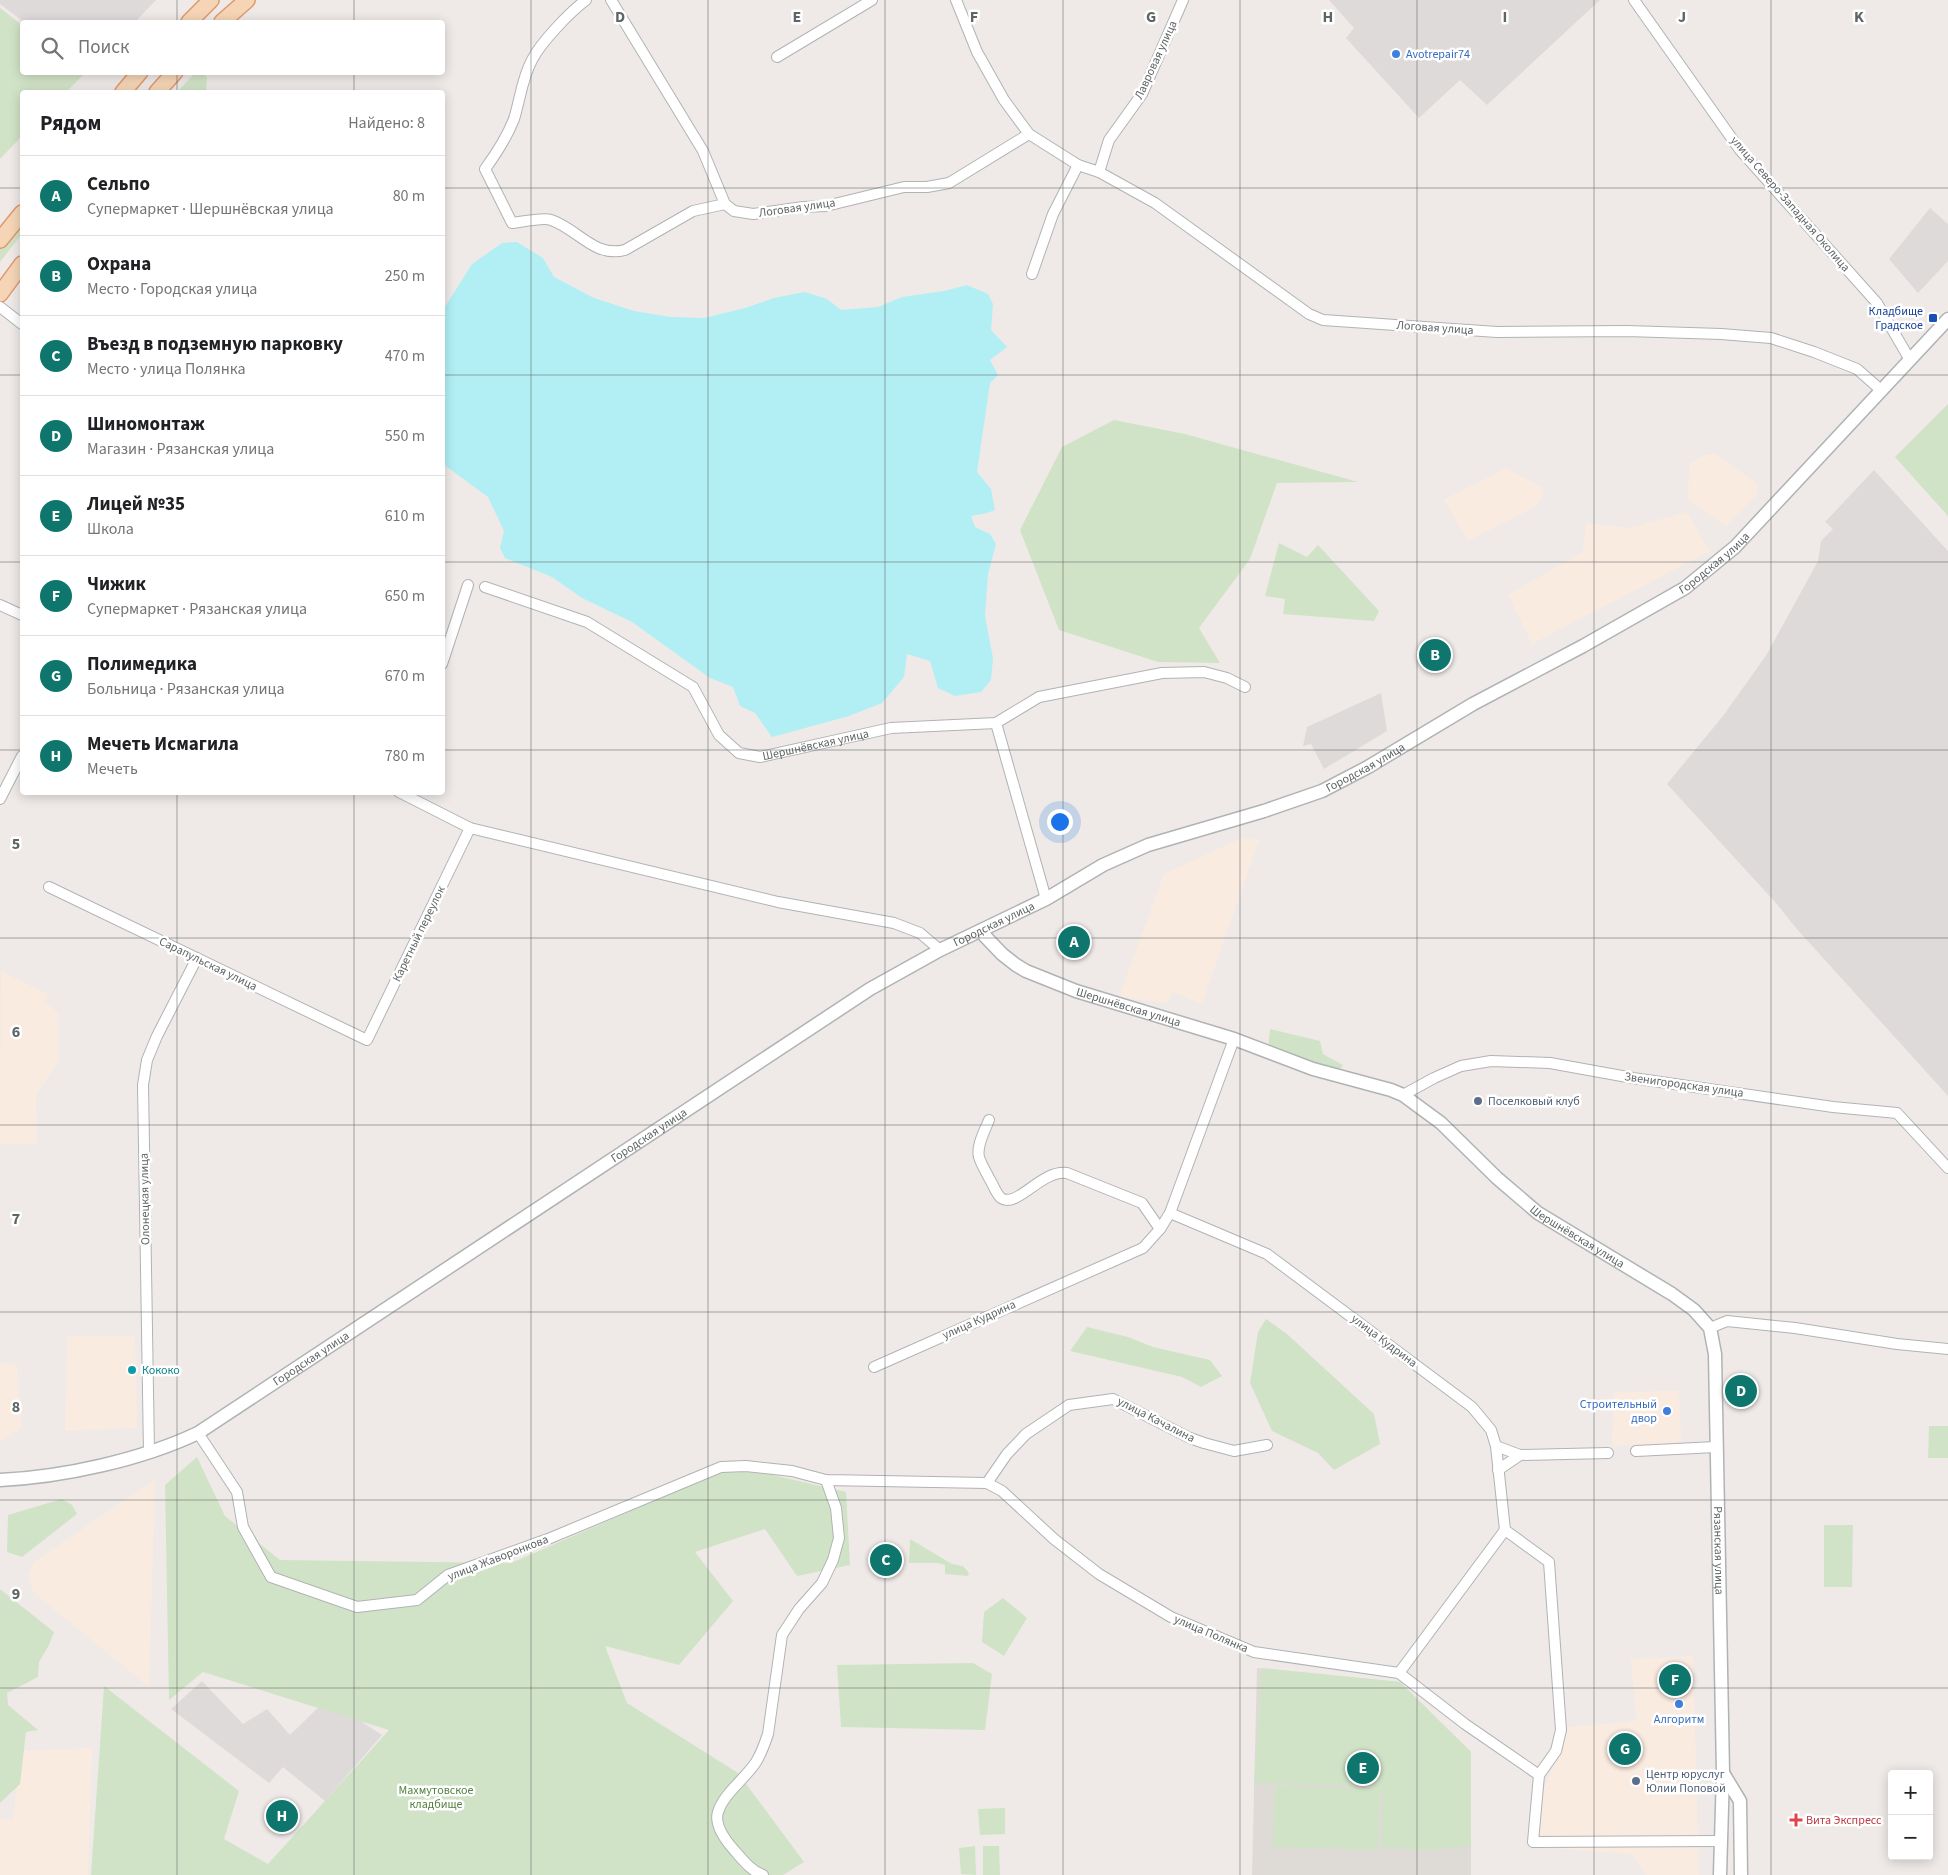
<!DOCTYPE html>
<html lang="ru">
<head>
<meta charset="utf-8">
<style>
  :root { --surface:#fff; --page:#f6f6f6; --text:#202124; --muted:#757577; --line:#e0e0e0; --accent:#0f766e }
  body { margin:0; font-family:"Source Sans 3",sans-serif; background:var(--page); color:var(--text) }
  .controls { position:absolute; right:15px; bottom:15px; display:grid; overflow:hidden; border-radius:5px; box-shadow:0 2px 12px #0003 }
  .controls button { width:45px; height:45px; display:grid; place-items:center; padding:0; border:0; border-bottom:1px solid var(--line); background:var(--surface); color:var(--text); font:25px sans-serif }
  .you { position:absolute; left:1059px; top:821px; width:18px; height:18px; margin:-12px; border:4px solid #fff; border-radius:50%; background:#1a73e8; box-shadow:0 0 0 8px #1a73e833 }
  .badge { display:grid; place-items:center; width:32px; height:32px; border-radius:50%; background:var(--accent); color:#fff; font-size:16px; font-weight:700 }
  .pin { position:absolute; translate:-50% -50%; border:2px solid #fff; box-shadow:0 1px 5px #0006 }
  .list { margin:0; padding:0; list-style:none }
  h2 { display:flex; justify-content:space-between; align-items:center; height:65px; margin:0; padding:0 20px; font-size:21px }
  h2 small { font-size:16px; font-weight:400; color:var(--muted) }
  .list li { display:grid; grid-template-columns:32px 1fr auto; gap:15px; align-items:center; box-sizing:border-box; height:80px; padding:0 20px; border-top:1px solid var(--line) }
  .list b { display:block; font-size:19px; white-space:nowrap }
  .list p { margin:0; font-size:16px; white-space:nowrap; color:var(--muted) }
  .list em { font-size:16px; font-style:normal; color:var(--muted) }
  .icon { flex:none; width:28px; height:28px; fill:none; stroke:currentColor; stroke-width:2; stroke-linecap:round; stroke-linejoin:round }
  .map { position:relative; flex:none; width:1948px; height:1875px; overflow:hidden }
  .search { position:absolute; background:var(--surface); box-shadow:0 2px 12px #0003; left:20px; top:20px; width:425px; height:55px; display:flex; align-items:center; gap:12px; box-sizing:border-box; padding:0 18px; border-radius:5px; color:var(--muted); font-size:19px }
  .panel { position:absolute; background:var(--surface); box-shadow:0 2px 12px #0003; left:20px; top:90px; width:425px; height:705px; border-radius:5px }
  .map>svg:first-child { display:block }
  .commercial { fill:#faebe1 }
  .industrial { fill:#dedad9 }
  .education { fill:#dedad6 }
  .green { fill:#d1e3c7 }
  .water { fill:#b1eff5 }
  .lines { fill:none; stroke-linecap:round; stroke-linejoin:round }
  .minor-casing { stroke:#b0b3b5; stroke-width:12 }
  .tertiary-casing { stroke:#b0b3b5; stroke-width:15 }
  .primary-casing { stroke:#e0996f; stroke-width:18 }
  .minor { stroke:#fff; stroke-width:10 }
  .tertiary { stroke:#fff; stroke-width:12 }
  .primary { stroke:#f5d5b6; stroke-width:15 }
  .grid { fill:none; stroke:#5f6465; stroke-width:1; stroke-opacity:0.55 }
  .shop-dot { fill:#3f7fe0; stroke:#fff; stroke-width:2 }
  .transit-dot { fill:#1a4fb4; stroke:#fff; stroke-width:2 }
  .service-dot { fill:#5c6f8a; stroke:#fff; stroke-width:2 }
  .culture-dot { fill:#0f9aa8; stroke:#fff; stroke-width:2 }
  .health-dot { fill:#e0444e; stroke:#fff; stroke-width:2 }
  .labels { text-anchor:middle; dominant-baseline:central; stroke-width:5; stroke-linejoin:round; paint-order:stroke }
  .shop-label { font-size:12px; fill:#366cbe; stroke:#fff; text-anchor:start }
  .street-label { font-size:12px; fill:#5f6465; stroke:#fff }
  .transit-label { font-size:12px; fill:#164399; stroke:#fff; text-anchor:end }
  .service-label { font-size:12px; fill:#4e5e75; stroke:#fff; text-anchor:start }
  .culture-label { font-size:12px; fill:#0d838f; stroke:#fff; text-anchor:start }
  .park-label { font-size:12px; fill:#558241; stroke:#fff }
  .health-label { font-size:12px; fill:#be3a42; stroke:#fff; text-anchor:start }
  .grid-label { font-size:16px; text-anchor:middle; font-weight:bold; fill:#5f6465; stroke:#fff; stroke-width:5; stroke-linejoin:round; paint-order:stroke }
</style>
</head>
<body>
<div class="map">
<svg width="1948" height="1875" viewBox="0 0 1948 1875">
  <rect width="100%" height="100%" fill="#efeae7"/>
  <path class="commercial" d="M1715,454L1759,485L1756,496L1726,526L1688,501L1689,464L1706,455Z
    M1506,468L1545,489L1537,506L1468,541L1444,500Z
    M1687,512L1710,551L1532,644L1508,595L1583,552L1586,523L1629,528Z
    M1242,838L1259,840L1202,1004L1173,992L1167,1003L1119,997L1164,874Z
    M1,971L48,994L45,1001L58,1013V1062L36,1095L37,1144H0Z
    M67,1336H135L137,1428L65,1431Z
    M0,1362L17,1365L22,1427L0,1442Z
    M1679,1391L1681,1443L1612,1446L1614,1392Z
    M155,1480L149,1687L34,1593L28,1574L35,1561Z
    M1693,1656L1699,1875H1646L1632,1854L1539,1847L1542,1794L1569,1727L1636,1721L1631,1659Z
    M92,1748L88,1875H0V1819L13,1820L21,1751Z"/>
  <path class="industrial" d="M0,0H156L135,22H24L0,4Z
    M1329,0H1600L1487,105L1460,80L1419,118L1346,38L1354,28Z
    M1930,208L1948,224V261L1918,293L1889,259Z
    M1874,470L1948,551V1096L1796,928L1775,902L1667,784L1723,716L1767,654L1818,561L1821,541L1833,529L1825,522Z
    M1381,693L1387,731L1324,769L1311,744L1303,746L1307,727Z
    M202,1681L243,1724L267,1709L290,1735L327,1699L382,1735L325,1801L283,1767L269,1783L171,1709Z"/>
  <path class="education" d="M1257,1668L1400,1682L1471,1752V1875H1252Z"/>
  <path class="green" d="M0,8L22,25V72H82L84,74L66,92H22V136L0,159Z
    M196,72L203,73L207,77L206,92H177Z
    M22,219V234L0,262V247Z
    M1948,404V516L1895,457Z
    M1114,420L1185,434L1358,482L1277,483L1250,559L1199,628L1220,663L1158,662L1059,630L1020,530L1062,447Z
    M1279,543L1307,557L1318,545L1379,611L1374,621L1283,614L1285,599L1265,596Z
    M1270,1029L1320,1041L1323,1054L1343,1065L1338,1072L1268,1048Z
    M1266,1319L1287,1334L1374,1414L1380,1444L1334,1470L1318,1453L1272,1431L1250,1383L1258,1332Z
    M1087,1327L1128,1337L1153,1347L1210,1360L1222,1376L1201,1387L1182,1377L1070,1351Z
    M1929,1426H1948V1458H1928Z
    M197,1457L225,1516L280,1560L511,1563L734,1466L846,1492L850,1565L797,1576L765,1529L695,1552L733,1601L679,1665L605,1646L627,1703L738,1773L804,1862L783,1875H91L104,1686L239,1791L224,1839L268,1864L389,1730L203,1672L169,1700L165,1485Z
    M62,1499L72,1505L77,1514L22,1557L7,1552L8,1515Z
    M1824,1525H1853L1852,1587H1824Z
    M910,1539L952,1564L963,1566L969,1573L968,1576L945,1574V1565L938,1563H909Z
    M0,1589L54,1632L48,1647L39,1662L38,1677L7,1693L8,1705L38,1730L26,1732L20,1784L0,1803Z
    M1003,1598L1027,1618L1004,1656L982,1642L984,1612Z
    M973,1663L992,1674L985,1730L841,1727L837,1665Z
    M1262,1668L1400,1682L1471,1752V1846L1426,1850L1381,1848L1383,1792L1380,1790L1378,1850L1273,1847L1275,1786L1376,1788L1373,1786L1254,1783Z
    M1005,1808V1834L980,1835L978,1809Z
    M975,1846L976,1875L961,1874L959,1848Z
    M983,1846H999L1000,1875H983Z"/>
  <path class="water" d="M517,242L543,258L554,277L594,298L634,311L671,317L704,318L745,308L774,298L805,292L827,299L841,310L878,307L902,297L944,291L967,285L988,294L993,304L991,330L1007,347L990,360L998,375L990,383L977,472L991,489L995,510L987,513L971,516L975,527L990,534L996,544L988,574L985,616L993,658L991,680L981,692L955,696L938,688L930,661L907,654L904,677L882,703L849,716L772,737L755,713L740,706L733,687L710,678L632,622L582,598L552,577L505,558L500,548L504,531L488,497L443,464V310L472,264L502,243Z"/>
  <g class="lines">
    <defs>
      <g id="minor">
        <path d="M586,0C570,12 541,42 532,60C522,78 520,100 514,119C507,137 496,154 485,169L512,223C521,222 544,217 551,220C578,229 594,258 625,250L693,211L725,204"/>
        <path d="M611,0L703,151L725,204L734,211L753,214L803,207L826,206L904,187H927L949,183L1029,134"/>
        <path d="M956,0L977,52L1004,100L1029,134L1078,165L1099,172L1155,203L1309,314L1323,320L1497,332L1627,331L1721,334L1771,338L1814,352L1857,369L1882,391"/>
        <path d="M1634,0L1740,150L1877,303L1910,360"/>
        <path d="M777,57L872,0"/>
        <path d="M1099,172L1109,140L1142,94L1183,0"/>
        <path d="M1032,274L1053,214L1078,165"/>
        <path d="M0,307L22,324"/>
        <path id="s1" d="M485,587L587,622L693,687L719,735L739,753L760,757L891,728L996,723L1039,697L1162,673L1204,672L1227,678L1245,687"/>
        <path d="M0,605L22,615"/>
        <path d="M442,664L468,585"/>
        <path d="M996,723L1046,899"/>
        <path d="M399,792L470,828L778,902L894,923L920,933L940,950"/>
        <path d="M0,799L22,756"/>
        <path d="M49,887L367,1040L470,828"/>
        <path d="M1403,1095L1434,1078L1461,1066L1491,1061L1550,1063L1633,1078L1833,1107L1897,1113L1948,1168"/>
        <path d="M989,1120C985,1130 976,1146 979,1157C981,1164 986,1172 989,1178C993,1184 996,1194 1001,1198C1017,1209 1042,1169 1067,1173L1142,1203L1160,1229"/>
        <path d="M1170,1213L1234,1039"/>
        <path d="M1710,1328L1727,1321L1795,1328L1897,1344L1948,1349"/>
        <path d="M874,1367L1143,1248L1160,1229L1170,1213L1267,1254L1472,1407L1491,1430L1496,1446L1520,1455L1608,1453"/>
        <path d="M198,1433L237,1492L243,1527L271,1577L357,1607L417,1600L448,1575L548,1539L721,1467L746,1466L792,1471L826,1480L987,1483L1002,1491L1054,1539L1099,1574L1171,1617L1254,1652L1399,1673L1465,1724L1539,1775L1533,1842L1720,1841"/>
        <path d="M1496,1446L1505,1530L1549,1562L1561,1730L1556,1751L1539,1775"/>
        <path d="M1636,1451L1716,1447"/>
        <path d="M149,1452L143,1085L147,1060L157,1036L197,958"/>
        <path d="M1498,1470L1520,1455"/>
        <path d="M987,1483L1007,1454L1026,1434L1069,1405L1113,1399L1190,1438L1204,1443L1234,1451L1267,1445"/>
        <path d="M1399,1673L1505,1530"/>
        <path d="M763,1875C751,1871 742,1859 734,1850C726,1841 714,1825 718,1812C724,1793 745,1779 756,1762C761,1754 765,1743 768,1734L782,1635L799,1609L822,1583L833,1560L839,1538L836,1508L826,1480"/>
      </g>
      <g id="tertiary">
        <path id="s2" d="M980,931L1002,954L1016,965L1026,971L1076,991L1234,1039L1313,1069L1391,1090L1403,1095L1441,1123L1497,1178L1538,1213L1672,1294L1694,1310L1710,1328L1715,1354L1723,1773L1720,1875"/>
        <path id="s3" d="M0,1480C63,1477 141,1460 198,1433L870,989L940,950L1046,899L1103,865L1148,845L1264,811L1322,791L1368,767L1473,704L1583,646L1685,588L1735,547L1948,319"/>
        <path d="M1723,1773L1740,1801L1741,1875"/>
      </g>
      <path id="primary" d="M189,22L211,0
        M222,22L247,0
        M123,92L140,72
        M157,92L175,72
        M0,240L22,213
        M0,294L22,264"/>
    </defs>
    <use href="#minor" class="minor-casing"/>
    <use href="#tertiary" class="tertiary-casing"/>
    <use href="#primary" class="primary-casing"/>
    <use href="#minor" class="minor"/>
    <use href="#tertiary" class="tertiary"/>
    <use href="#primary" class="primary"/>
  </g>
  <path class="grid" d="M177,0V22M354,0V22M531,0V1875M708,0V1875M885,0V1875M1063,0V1875M1240,0V1875M1417,0V1875M1594,0V1875M1771,0V1875M177,72V92M354,72V92M0,188H22M442,188H1948M0,375H22M442,375H1948M0,562H22M442,562H1948M0,750H22M442,750H1948M177,792V1875M354,792V1875M0,938H1948M0,1125H1948M0,1312H1948M0,1500H1948M0,1688H1948"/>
  <g class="shop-dot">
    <circle cx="1396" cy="54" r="5"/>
    <circle cx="1667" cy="1411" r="5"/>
    <circle cx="1679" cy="1704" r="5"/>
  </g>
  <rect class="transit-dot" x="1928" y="313" width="10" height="10" rx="2.5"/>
  <g class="service-dot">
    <circle cx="1478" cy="1101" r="5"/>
    <circle cx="1636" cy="1781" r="5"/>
  </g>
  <circle class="culture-dot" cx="132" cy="1370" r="5"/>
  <path class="health-dot" d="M1793.5 1812.5h5v5h5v5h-5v5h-5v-5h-5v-5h5z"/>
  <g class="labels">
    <g class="shop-label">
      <text x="1406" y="54">Avotrepair74</text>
      <text x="1657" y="1404" text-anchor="end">Строительный<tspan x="1657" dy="14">двор</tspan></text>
      <text x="1679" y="1719" text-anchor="middle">Алгоритм</text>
    </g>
    <g class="street-label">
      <text transform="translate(1156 60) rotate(-65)">Лавровая улица</text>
      <text transform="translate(1790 204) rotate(49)">улица Северо-Западная Околица</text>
      <text transform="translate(797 208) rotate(-8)">Логовая улица</text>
      <text transform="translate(1435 328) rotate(4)">Логовая улица</text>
      <text stroke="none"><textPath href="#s3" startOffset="1960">Городская улица</textPath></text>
      <text stroke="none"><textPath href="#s1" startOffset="392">Шершнёвская улица</textPath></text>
      <text stroke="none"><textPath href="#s3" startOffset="1555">Городская улица</textPath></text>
      <text stroke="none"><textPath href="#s3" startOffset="1150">Городская улица</textPath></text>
      <text transform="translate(419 934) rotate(-64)">Каретный переулок</text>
      <text transform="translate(208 964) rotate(26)">Сарапульская улица</text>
      <text stroke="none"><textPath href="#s2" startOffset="170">Шершнёвская улица</textPath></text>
      <text transform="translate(1684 1085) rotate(8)">Звенигородская улица</text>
      <text stroke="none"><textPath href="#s3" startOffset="745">Городская улица</textPath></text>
      <text transform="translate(145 1199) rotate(-91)">Олонецкая улица</text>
      <text stroke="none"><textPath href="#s2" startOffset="684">Шершнёвская улица</textPath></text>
      <text transform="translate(979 1320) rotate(-24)">улица Кудрина</text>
      <text transform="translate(1384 1341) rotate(37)">улица Кудрина</text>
      <text stroke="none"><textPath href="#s3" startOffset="340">Городская улица</textPath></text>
      <text transform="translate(1156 1420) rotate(27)">улица Качалина</text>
      <text stroke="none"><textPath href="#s2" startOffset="1069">Рязанская улица</textPath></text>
      <text transform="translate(498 1558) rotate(-21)">улица Жаворонкова</text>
      <text transform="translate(1211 1634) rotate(23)">улица Полянка</text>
    </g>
    <g class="transit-label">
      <text x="1923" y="311">Кладбище<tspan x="1923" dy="14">Градское</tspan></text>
    </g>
    <g class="service-label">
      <text x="1488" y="1101">Поселковый клуб</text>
      <text x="1646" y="1774">Центр юруслуг<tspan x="1646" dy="14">Юлии Поповой</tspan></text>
    </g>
    <g class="culture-label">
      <text x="142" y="1370">Кококо</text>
    </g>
    <g class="park-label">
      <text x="436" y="1790">Махмутовское<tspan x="436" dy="14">кладбище</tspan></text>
    </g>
    <g class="health-label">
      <text x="1806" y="1820">Вита Экспресс</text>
    </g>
  </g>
  <g class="grid-label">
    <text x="620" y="22">D</text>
    <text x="797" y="22">E</text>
    <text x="974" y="22">F</text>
    <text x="1151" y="22">G</text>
    <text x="1328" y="22">H</text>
    <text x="1505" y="22">I</text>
    <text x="1682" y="22">J</text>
    <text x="1859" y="22">K</text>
    <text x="16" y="849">5</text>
    <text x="16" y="1037">6</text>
    <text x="16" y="1224">7</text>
    <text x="16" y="1412">8</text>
    <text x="16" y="1599">9</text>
  </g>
</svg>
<div class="controls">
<button>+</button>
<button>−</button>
</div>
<div class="you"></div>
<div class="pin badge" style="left:1074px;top:942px">A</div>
<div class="pin badge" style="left:1435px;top:655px">B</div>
<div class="pin badge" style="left:886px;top:1560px">C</div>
<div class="pin badge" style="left:1741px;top:1391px">D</div>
<div class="pin badge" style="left:1363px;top:1768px">E</div>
<div class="pin badge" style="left:1675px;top:1680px">F</div>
<div class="pin badge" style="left:1625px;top:1749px">G</div>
<div class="pin badge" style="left:282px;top:1816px">H</div>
<div class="search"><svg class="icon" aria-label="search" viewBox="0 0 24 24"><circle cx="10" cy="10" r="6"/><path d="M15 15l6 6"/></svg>Поиск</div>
<section class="panel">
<h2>Рядом<small>Найдено: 8</small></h2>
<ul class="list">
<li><span class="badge">A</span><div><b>Сельпо</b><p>Супермаркет · Шершнёвская улица</p></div><em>80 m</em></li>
<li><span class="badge">B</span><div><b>Охрана</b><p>Место · Городская улица</p></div><em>250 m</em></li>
<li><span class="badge">C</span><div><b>Въезд в подземную парковку</b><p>Место · улица Полянка</p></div><em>470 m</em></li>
<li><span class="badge">D</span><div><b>Шиномонтаж</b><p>Магазин · Рязанская улица</p></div><em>550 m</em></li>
<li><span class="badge">E</span><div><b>Лицей №35</b><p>Школа</p></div><em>610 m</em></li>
<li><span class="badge">F</span><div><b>Чижик</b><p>Супермаркет · Рязанская улица</p></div><em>650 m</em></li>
<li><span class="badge">G</span><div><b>Полимедика</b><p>Больница · Рязанская улица</p></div><em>670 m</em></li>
<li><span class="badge">H</span><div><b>Мечеть Исмагила</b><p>Мечеть</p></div><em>780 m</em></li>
</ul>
</section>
</div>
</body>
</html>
